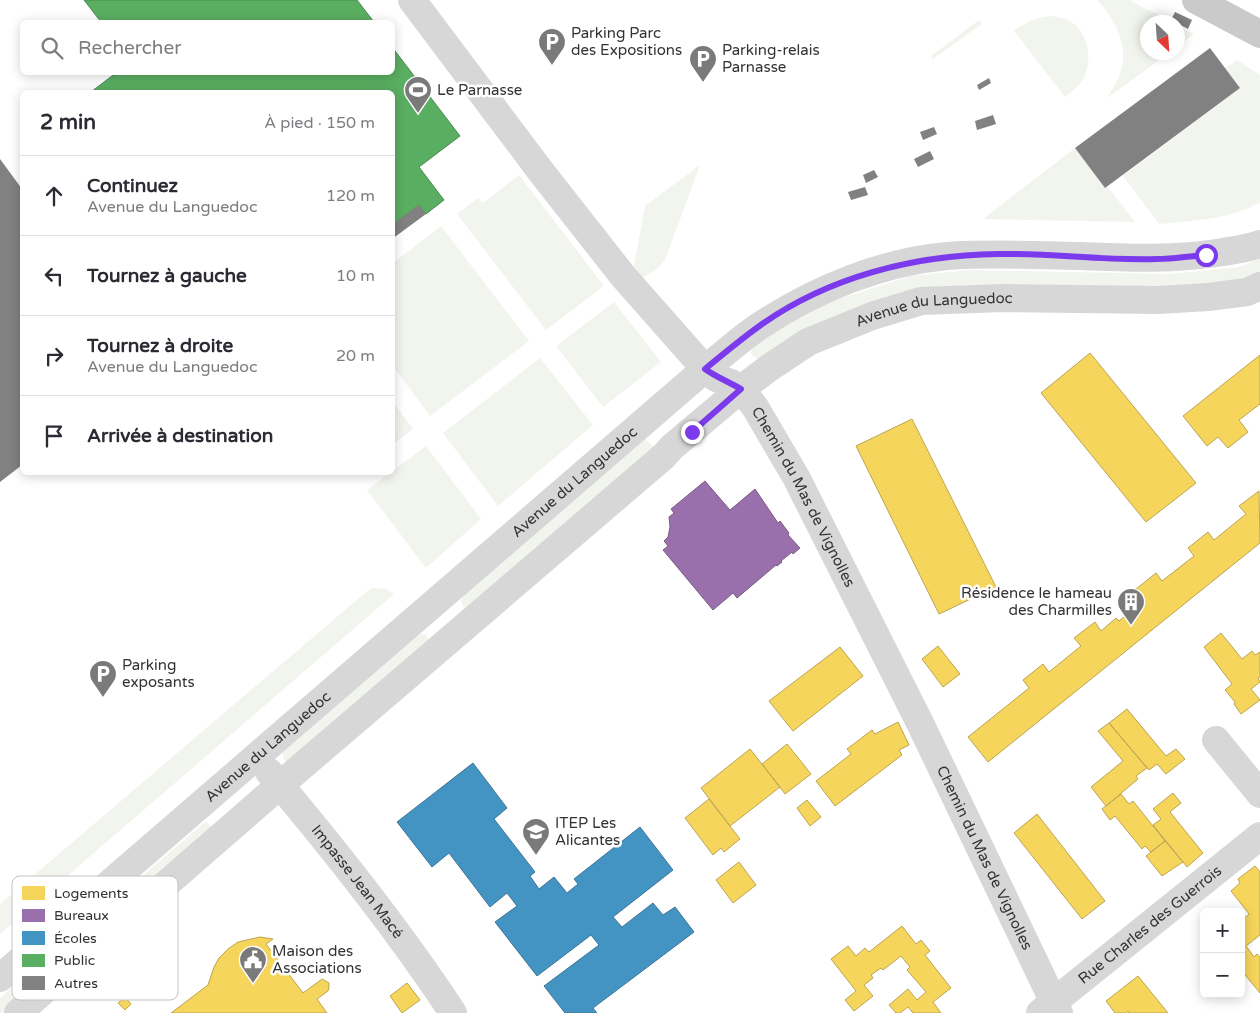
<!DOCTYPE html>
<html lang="fr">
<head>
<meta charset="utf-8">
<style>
  :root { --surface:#fff; --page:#f2f2f3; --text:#2b2b33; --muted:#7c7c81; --line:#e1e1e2 }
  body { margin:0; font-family:"Varela Round",sans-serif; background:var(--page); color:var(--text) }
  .controls { position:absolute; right:15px; bottom:15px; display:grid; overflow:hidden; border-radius:8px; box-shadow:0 2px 12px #0003 }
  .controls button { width:45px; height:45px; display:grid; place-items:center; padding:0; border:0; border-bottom:1px solid var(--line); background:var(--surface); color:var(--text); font:25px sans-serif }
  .compass { position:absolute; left:1140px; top:15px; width:45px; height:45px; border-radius:50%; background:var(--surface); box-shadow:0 2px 12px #0003; rotate:155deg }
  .stop { position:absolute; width:15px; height:15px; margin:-11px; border:4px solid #7c3aed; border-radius:50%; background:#fff }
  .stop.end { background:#7c3aed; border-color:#fff; box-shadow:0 1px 5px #0008 }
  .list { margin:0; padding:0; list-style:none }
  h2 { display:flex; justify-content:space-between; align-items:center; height:65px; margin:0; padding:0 20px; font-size:21px }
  h2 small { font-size:16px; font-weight:400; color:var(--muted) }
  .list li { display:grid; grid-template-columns:32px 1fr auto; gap:15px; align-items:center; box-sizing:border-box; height:80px; padding:0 20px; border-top:1px solid var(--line) }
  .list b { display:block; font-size:19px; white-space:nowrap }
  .list p { margin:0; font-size:16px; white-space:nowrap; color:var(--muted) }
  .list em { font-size:16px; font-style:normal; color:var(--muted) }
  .icon { flex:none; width:28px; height:28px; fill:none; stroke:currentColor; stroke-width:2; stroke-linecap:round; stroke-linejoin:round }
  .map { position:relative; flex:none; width:1260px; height:1013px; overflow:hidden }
  .search { position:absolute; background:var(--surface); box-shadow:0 2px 12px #0003; left:20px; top:20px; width:375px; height:55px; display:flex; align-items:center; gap:12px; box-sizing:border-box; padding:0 18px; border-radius:8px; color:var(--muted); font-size:19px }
  .panel { position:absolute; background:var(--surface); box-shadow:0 2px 12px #0003; left:20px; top:90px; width:375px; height:385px; border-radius:8px }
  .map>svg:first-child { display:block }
  .green { fill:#f1f5ed }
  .homes { fill:#f6d55c; stroke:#bca450 }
  .offices { fill:#9970ab; stroke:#7a5e87 }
  .schools { fill:#4393c3; stroke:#3e7698 }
  .public { fill:#5aae61; stroke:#4e8953 }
  .building { fill:#818181 }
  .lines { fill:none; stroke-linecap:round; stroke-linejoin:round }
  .minor { stroke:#d7d7d7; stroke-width:28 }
  .major { stroke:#cacaca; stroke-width:28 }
  .route { stroke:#7c3aed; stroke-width:6 }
  .labels { text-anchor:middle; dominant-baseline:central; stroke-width:5; stroke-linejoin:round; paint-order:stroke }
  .poi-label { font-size:15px; fill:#333; stroke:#fff; text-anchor:start }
  .street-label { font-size:15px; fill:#333; stroke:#fff }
  .key { fill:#fff; stroke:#c2c2c2; stroke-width:1 }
  .key-label { font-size:14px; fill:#333 }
</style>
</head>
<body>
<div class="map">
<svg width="1260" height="1013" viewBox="0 0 1260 1013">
  <rect width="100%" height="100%" fill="#fff"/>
  <path class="green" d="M1097,0H1129L1172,22H1148V52L1169,53L1107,98C1113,88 1120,77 1122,67C1128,43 1113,16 1097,0Z
    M1051,16C1055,17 1059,17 1063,18C1088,26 1095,60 1082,81C1078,87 1071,92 1065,97L1014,31C1028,21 1034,18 1051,16Z
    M979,20L982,24L933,59L931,56Z
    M1178,26L1194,34L1178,46Z
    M1237,60L1260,75V202C1230,220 1194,220 1159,224L1123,176L1240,88L1225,68Z
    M1075,148L1105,188L1108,187L1135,222L983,219Z
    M700,165L665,260L658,268L644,277L641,276L634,266L645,206Z
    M519,175L604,286L546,330L457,214L478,198L483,203Z
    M441,226L529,341L430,416L393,366V263Z
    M1260,259V275L1240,280L1163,289L967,285L942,287L763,358C756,359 753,358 751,352L753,347L788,323L824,304L910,276L969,270L1170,274L1239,267Z
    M614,302L661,362L603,407L556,346Z
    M540,358L593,425L498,506L443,433Z
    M393,402L413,429L393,444Z
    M645,439L655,448L467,609L463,606L461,601L464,595Z
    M426,446L481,519L426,568L367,490Z
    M372,588L386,589L394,594L0,934V904L365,593Z
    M422,634L426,635L429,640L288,762C283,760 283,757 283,752L416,637Z
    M206,821L213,830L2,1013H0V998Z"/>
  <path class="homes" d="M1090,353L1196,483L1146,522L1041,393Z
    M1260,355V404L1239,420L1248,432L1228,448L1218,437L1207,446L1183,416Z
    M912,419L996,587L939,614L856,446Z
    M1259,491L1260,543L988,762L968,737L1029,688L1023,680L1043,664L1049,672L1081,646L1074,638L1095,622L1101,631L1116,618L1119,621L1129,613L1126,610L1142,597L1136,589L1156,573L1162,581L1194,556L1188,548L1208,532L1214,540L1246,514L1239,506Z
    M1221,633L1242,659L1252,651L1255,655L1260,652V677L1258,678L1260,682L1251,689L1260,700L1241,714L1234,704L1235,702L1225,690L1232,684L1204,647Z
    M938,646L960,674L943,687L922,659Z
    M840,647L863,676L793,731L769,701Z
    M1127,709L1166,756L1176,749L1185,759L1166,774L1157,764L1149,770L1109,723Z
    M898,722L909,745L899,750L902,755L835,806L816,781L851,754L847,749L872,730L875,734Z
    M1109,723L1147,768L1136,776L1138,779L1106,806L1091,787L1123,761L1098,731Z
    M787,744L811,774L785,794L762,764Z
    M750,749L780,787L730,826L701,788Z
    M1173,793L1181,803L1170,812L1203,853L1187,867L1153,825L1161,819L1153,809Z
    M1121,794L1129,804L1133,801L1165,841L1151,852L1145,846L1142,849L1115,816L1110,820L1102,809Z
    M709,799L740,839L724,852L721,848L713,855L685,818Z
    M807,800L821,817L810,826L797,808Z
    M1037,814L1105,901L1082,919L1014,833Z
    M1165,841L1183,862L1162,876L1146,856Z
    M739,862L756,885L733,903L716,880Z
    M1255,866L1260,872V935L1246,946L1254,957L1257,954L1260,957V993L1241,970V921L1249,914L1231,891L1240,883L1238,879Z
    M902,926L916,944L921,940L930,951L925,955L951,988L933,1002L941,1013H913L908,1007L900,1013H896L889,1005L908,989L917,1000L926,992L907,970L910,967L901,956L883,970L881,968L871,975L873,978L864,985L873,996L854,1011L845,1000L856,991L831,959L848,946L856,956L865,948L869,952Z
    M260,937L273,939L266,944L303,993L322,979L329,983V987L328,991L317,999L327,1013H171L208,985L214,967L219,958L228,949L238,942Z
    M1138,976L1168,1013H1129L1128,1011L1126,1013H1115L1106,1001Z
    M407,983L420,1000L402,1013L390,996Z
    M125,997L131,1004L125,1010L118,1003Z"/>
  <path class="offices" d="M705,481L730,510L755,489L778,523L780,521L789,533L788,535L800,548L793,554L792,552L781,561L782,562L777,566L776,565L737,598L733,593L713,610L663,550L668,546L664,541L668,537L670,527L669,517L674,513L671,509Z"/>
  <path class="schools" d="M473,763L507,808L494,819L535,872L530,876L539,889L554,877L567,893L578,884L574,879L640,827L673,870L613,917L622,927L653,903L663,915L675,907L694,932L593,1008L597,1013H565L544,986L599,945L591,935L537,976L495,922L517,906L507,893L490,907L449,853L432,867L397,822Z"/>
  <path class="public" d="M84,0H357L374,22H101Z
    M392,47L460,136L419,167L444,200L426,214L419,205L392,225V92H91L117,72H392Z"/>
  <path class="building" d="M1175,12L1192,20L1188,29L1171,20Z
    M1210,48L1240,88L1105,188L1075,148Z
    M989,78L991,83L979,90L977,85Z
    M993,115L996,124L977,130L975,121Z
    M934,127L937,134L923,140L920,132Z
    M930,151L934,159L918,167L914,159Z
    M0,159L22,189V465L0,482Z
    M874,170L878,177L866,183L863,175Z
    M865,187L868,195L851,200L848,192Z
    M419,205L426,214L392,239V225Z"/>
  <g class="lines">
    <g class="minor">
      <path id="s1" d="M412,0L542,173L623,276L705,369L716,378L731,383L741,389L755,407L796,477L920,723L1059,1013"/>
      <path d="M1216,740L1260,794"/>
      <path id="s2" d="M269,772C334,849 398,929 453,1013"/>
      <path id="s3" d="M0,978L705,369C723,355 741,338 761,325C816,289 881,262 947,256C992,253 1036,255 1080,256C1128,258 1175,260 1223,252C1235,250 1248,248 1260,244"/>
      <path id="s4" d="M18,1013L280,785L664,456L672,447L741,389L769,368L808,342L872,316L921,301L1003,298L1159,300L1208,297L1247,292L1260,286"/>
      <path id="s5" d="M1040,1013L1260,836"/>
    </g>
    <path class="major" d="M1196,0L1260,34"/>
  </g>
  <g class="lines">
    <path class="route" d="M692,432L741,389C729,382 716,377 705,369C722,355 740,340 758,327C827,277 914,255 998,254C1051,253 1104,261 1157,259C1174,259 1190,256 1206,255"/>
  </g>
  <defs>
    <symbol id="parking-pin" viewBox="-11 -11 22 30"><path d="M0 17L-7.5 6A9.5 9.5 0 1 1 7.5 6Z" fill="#7a7a7a" stroke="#fff"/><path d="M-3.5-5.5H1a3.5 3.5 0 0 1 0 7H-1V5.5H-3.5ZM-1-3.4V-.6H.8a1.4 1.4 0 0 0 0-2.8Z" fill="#fff"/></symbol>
    <symbol id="stadium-pin" viewBox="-11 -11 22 30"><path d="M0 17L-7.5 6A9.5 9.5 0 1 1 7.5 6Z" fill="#7a7a7a" stroke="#fff"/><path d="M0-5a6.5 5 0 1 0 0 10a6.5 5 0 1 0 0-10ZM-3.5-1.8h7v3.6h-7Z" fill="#fff"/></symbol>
    <symbol id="building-pin" viewBox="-11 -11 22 30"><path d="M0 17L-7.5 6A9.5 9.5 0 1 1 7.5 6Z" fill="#7a7a7a" stroke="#fff"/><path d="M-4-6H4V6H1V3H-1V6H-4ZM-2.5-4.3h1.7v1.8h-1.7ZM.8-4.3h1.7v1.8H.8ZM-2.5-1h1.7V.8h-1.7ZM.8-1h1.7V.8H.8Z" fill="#fff"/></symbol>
    <symbol id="university-pin" viewBox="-11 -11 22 30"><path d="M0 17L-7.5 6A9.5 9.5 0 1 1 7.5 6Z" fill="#7a7a7a" stroke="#fff"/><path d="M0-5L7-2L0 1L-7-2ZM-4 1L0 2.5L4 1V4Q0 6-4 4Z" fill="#fff"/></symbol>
    <symbol id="civic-pin" viewBox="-11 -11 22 30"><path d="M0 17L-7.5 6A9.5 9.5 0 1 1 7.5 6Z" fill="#7a7a7a" stroke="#fff"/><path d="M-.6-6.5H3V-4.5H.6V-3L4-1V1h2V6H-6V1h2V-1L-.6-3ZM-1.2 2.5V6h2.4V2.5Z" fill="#fff"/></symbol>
  </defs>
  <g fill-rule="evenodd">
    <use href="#parking-pin" x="536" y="26" width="32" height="43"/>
    <use href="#parking-pin" x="687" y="43" width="32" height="43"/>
    <use href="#stadium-pin" x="402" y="74" width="32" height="43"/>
    <use href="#building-pin" x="1115" y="586" width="32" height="43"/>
    <use href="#parking-pin" x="87" y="658" width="32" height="43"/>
    <use href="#university-pin" x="520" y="816" width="32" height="43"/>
    <use href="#civic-pin" x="237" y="944" width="32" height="43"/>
  </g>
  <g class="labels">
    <g class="poi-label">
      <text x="571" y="33">Parking Parc<tspan x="571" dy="17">des Expositions</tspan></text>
      <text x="722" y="50">Parking-relais<tspan x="722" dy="17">Parnasse</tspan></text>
      <text x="437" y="90">Le Parnasse</text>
      <text x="1112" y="593" text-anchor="end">Résidence le hameau<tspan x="1112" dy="17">des Charmilles</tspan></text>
      <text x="122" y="665">Parking<tspan x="122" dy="17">exposants</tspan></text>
      <text x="555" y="823">ITEP Les<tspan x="555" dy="17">Alicantes</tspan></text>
      <text x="272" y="951">Maison des<tspan x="272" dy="17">Associations</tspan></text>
    </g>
    <g class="street-label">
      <text stroke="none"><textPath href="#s4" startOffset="1169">Avenue du Languedoc</textPath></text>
      <text stroke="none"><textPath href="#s3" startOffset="759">Avenue du Languedoc</textPath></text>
      <text stroke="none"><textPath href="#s1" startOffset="638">Chemin du Mas de Vignolles</textPath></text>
      <text stroke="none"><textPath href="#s3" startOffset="354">Avenue du Languedoc</textPath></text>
      <text stroke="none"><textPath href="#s1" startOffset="1042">Chemin du Mas de Vignolles</textPath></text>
      <text stroke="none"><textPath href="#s2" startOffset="141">Impasse Jean Macé</textPath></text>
      <text stroke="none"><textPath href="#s5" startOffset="141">Rue Charles des Guerrois</textPath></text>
    </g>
  </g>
  <rect x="12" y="876" width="166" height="124" rx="8" class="key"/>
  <rect x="22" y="886" width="23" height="14" fill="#f6d55c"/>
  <rect x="22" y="909" width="23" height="13" fill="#9970ab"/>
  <rect x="22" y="931" width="23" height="14" fill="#4393c3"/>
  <rect x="22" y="954" width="23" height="13" fill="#5aae61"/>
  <rect x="22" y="976" width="23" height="14" fill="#818181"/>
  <g class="key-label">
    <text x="54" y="898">Logements</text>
    <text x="54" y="920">Bureaux</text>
    <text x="54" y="943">Écoles</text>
    <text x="54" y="965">Public</text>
    <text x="54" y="988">Autres</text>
  </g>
</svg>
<div class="controls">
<button>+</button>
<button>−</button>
</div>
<svg class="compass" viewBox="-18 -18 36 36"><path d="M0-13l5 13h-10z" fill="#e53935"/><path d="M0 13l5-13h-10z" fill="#7c7c81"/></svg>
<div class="stop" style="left:1206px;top:255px"></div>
<div class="stop end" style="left:692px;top:432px"></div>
<div class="search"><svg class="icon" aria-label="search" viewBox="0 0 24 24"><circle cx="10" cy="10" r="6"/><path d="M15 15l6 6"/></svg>Rechercher</div>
<section class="panel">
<h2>2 min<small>À pied · 150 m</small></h2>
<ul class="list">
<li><svg class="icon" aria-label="ahead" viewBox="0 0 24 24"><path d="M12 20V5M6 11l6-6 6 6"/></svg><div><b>Continuez</b><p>Avenue du Languedoc</p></div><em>120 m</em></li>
<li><svg class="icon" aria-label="left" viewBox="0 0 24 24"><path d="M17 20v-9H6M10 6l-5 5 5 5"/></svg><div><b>Tournez à gauche</b></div><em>10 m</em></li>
<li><svg class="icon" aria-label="right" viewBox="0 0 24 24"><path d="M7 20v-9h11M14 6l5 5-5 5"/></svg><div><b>Tournez à droite</b><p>Avenue du Languedoc</p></div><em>20 m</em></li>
<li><svg class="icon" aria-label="arrive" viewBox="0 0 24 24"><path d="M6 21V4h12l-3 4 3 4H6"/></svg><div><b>Arrivée à destination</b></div></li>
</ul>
</section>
</div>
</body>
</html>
